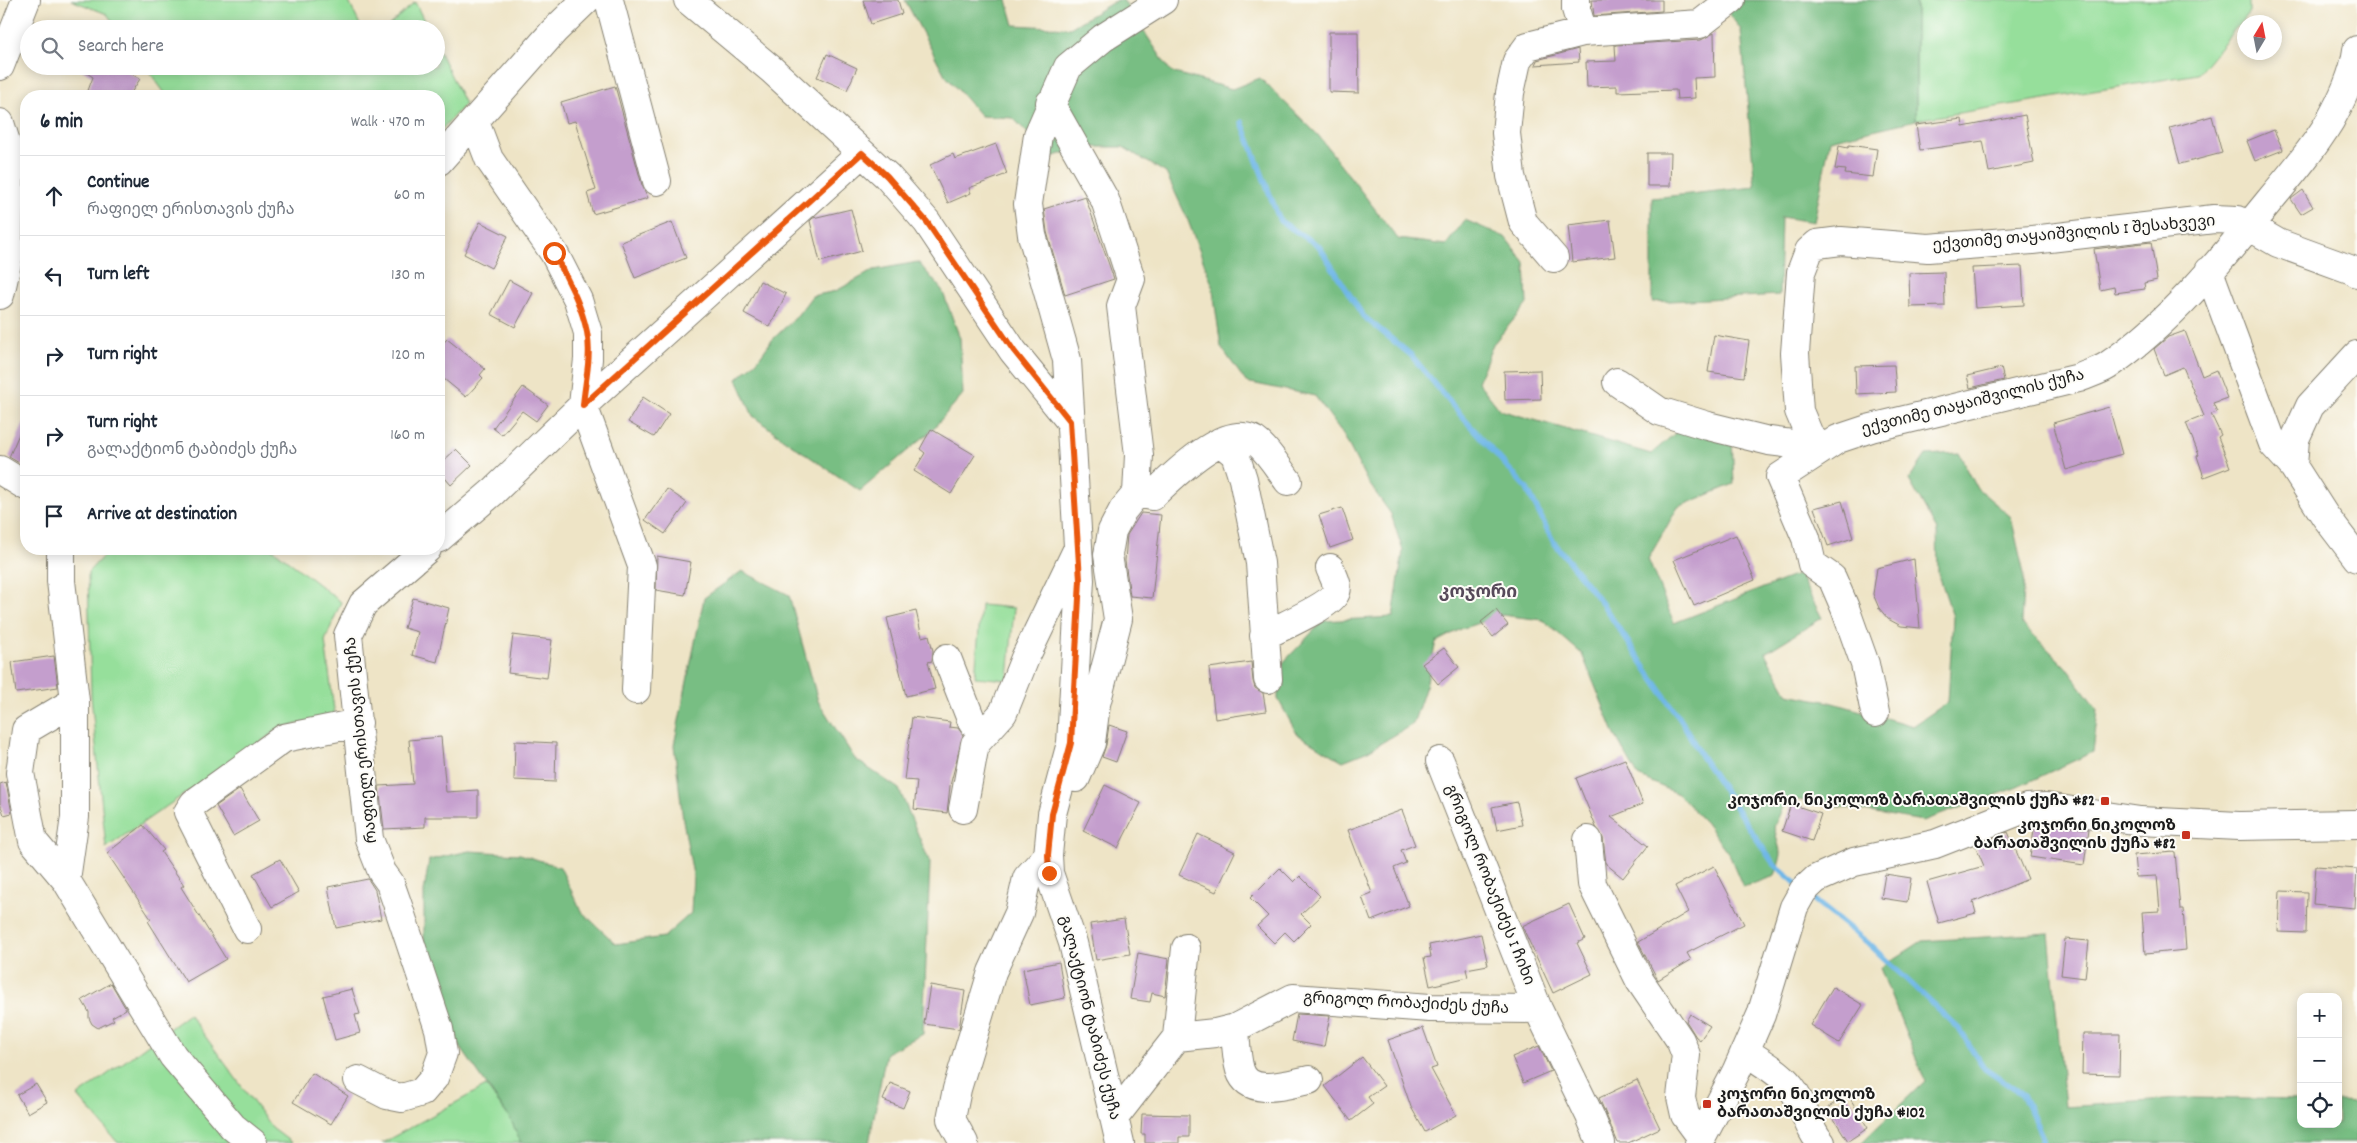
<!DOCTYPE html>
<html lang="en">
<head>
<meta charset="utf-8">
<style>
  :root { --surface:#fff; --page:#f6f6f7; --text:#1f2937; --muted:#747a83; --line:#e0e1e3 }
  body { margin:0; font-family:Dekko,"Noto Sans Georgian",sans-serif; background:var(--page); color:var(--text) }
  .controls { position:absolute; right:15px; bottom:15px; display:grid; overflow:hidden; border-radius:10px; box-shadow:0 2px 12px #0003 }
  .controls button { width:45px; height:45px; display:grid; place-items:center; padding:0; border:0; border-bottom:1px solid var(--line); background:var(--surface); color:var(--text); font:25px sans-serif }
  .compass { position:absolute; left:2237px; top:15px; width:45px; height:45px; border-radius:50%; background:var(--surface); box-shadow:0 2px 12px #0003; rotate:10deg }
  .stop { position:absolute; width:15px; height:15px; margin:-11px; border:4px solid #ea580c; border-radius:50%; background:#fff }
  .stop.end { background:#ea580c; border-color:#fff; box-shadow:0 1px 5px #0008 }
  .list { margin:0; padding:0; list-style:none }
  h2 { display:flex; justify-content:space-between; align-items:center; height:65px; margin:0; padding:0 20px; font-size:21px }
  h2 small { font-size:16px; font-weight:400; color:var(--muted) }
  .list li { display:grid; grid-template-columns:32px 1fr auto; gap:15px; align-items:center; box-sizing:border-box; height:80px; padding:0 20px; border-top:1px solid var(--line) }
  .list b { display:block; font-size:19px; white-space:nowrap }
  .list p { margin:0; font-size:16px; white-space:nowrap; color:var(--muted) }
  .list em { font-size:16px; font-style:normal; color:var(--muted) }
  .icon { flex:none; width:28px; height:28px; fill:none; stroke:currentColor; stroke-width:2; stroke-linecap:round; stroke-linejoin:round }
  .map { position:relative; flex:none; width:2357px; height:1143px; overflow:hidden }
  .search { position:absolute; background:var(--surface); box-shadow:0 2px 12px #0003; left:20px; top:20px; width:425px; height:55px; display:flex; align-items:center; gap:12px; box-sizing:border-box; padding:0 18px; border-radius:28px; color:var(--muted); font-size:19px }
  .panel { position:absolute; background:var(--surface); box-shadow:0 2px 12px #0003; left:20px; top:90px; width:425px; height:465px; border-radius:20px }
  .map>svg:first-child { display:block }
  .green { fill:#96df9b; stroke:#597e5c }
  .forest { fill:#78be83; stroke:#4a6d50 }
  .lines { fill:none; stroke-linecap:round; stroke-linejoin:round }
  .stream { stroke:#6fb7e7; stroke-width:5.5 }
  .building { fill:#c49ecd }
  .minor-casing { stroke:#858071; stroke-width:30 }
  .minor { stroke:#fff; stroke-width:28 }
  .route { stroke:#ea580c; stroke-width:6 }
  .poi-dot { fill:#c8321e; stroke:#fdfcf7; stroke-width:2 }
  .labels { text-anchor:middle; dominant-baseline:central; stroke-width:4; stroke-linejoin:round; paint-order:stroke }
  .street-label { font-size:16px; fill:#1c1c1c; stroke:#fdfcf7 }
  .poi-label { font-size:16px; font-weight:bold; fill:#1c1c1c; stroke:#fdfcf7; text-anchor:end }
  .neighbourhood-label { font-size:18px; font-weight:bold; fill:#574a5a; stroke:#fdfcf7 }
</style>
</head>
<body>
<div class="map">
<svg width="2357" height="1143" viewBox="0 0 2357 1143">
  <rect width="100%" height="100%" fill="#fdfcf7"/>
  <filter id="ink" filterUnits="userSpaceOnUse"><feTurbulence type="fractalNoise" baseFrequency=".02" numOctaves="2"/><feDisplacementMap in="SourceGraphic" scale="10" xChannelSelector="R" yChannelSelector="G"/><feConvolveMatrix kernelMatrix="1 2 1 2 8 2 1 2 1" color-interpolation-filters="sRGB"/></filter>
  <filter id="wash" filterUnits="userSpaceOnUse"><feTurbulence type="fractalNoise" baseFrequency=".0096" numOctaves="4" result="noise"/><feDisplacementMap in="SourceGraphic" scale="20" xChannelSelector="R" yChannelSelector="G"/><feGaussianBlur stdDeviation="1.12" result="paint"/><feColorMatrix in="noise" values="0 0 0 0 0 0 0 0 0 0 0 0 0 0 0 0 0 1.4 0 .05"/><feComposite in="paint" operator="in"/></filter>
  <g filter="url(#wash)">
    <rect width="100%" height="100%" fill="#eee4c6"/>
    <path class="green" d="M71,0H348L362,29H118L107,14Z
      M1916,0H2249V12L2198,74L1916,120Z
      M415,2L428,29H385Z
      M436,45L465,104L439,132V96H167L145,66H436Z
      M110,549H273L341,602L325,641L335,717L282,727L106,848L91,696L88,572Z
      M981,605L1014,608L1008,680L975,677Z
      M189,1014L272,1128L292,1143H118L78,1096Z
      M486,1086L511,1120L521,1143H382Z"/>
    <path class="forest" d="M905,0H1007L1014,25L1070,28L1117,0H1123L1171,72L1232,89L1260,78L1318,135L1398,239L1446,245L1465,220L1505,237L1525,263L1527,304L1493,344L1478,382L1500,410L1651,454L1687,423L1732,438L1734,484L1678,507L1648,559L1674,623L1799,574L1822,618L1765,653L1788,694L1830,702L1913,726L1948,702L1953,617L1938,572L1937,530L1909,480L1926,455L1959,453L1977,488L2011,517L2024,574L2021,623L2065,666L2098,710L2093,752L2013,789L1923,821L1787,798L1774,827L1781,855L1775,876L1743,887L1729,854L1706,823L1678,794L1638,776L1615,735L1582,654L1543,620L1502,615L1461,629L1436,642L1426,686L1413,724L1368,751L1343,761L1297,734L1278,699V668L1323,621L1393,617L1403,551L1391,514L1366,479L1343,434L1315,396L1246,382L1221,347L1212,284L1187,218L1166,173L1123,147H1086L1051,157L1013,118L981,116L945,75Z
      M1719,0H1916V120L1830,140L1814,222L1781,217L1779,295L1652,302V198L1755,187L1741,30Z
      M918,262L942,290L960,338L963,394L932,430L860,491L785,440L753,416L737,379L757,361L772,340L796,317L812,296L836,291L874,270Z
      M742,571L789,595L818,701L855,759L899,789L930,863L923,1034L886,1053L869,1143H521L511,1120L440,1018L424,944V892L429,860L469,851L520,854L560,867L581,911L616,944L664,937L691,913L693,875L683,820L674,745L704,598Z
      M2049,933L2065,1107L2194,1098L2301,1100V1124H2338V1101L2357,1102V1143H1861L1925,1081L1880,968L1922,941Z"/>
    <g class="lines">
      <path class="stream" d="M1242,122L1280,221L1319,246L1363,316L1411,355L1458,412L1527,489L1553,541L1603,605L1684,725L1701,756L1773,863L1799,886
        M1809,896L1868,943L1959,1029L1985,1069L2023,1095L2042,1136V1143"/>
    </g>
    <g id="blocks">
      <path class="building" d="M863,0H898L902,14L871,24Z
        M1592,0H1662V11L1594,16Z
        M1329,32H1358L1359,93L1329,92Z
        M1714,33L1715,77L1694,78L1695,98L1677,99L1676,90L1617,92V86L1587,87L1586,62L1616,61L1615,45L1701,40Z
        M1578,49L1579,62L1535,65L1537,60Z
        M827,54L857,68L847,90L817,77Z
        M76,66H118L140,79L129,96H86L93,77Z
        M615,86L642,185L648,198L593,214L587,193L596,190L575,121L567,123L561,102Z
        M2025,115L2034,163L1989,172L1983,141L1920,150L1916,125L1962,119L1963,127Z
        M2212,116L2222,153L2180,164L2170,128Z
        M2274,130L2283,150L2255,161L2247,141Z
        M996,144L1007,174L969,188L971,193L948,203L930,165L953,154L955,159Z
        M1849,145L1877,149L1873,177L1845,174L1846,170L1835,169L1839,146L1848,148Z
        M1647,153H1671L1670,186H1647Z
        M2303,190L2313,207L2301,214L2291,199Z
        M1085,196L1114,279L1065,295L1047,232L1044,209Z
        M851,209L862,251L820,262L810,221L813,218Z
        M1610,220L1615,257L1572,262L1568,225Z
        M480,222L508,236L491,268L464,254Z
        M672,222L686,258L635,278L621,242Z
        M2151,242L2157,280L2144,283L2145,289L2115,293L2114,287L2100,290L2094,249Z
        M2022,266L2024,305L1975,308L1972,268Z
        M1944,272L1945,306L1910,307L1909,273Z
        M509,280L533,293L515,327L491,314Z
        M760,281L786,294L770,327L744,313Z
        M2185,331L2202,376L2216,370L2227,398L2213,403L2217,412L2211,414L2221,435L2218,437L2230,467L2204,477L2197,456L2199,455L2186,423L2204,416L2183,367L2164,375L2154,349L2168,337Z
        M1714,335L1749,341L1744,377L1708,372Z
        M447,339L485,369L480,375L483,378L466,397L439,375V348Z
        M1894,365L1896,392L1856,394L1855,366Z
        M2001,368L2004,380L1970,388L1967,376Z
        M1540,370L1541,399L1505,400L1504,371Z
        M523,387L548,405L536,421L522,411L502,435L493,428Z
        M643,397L669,414L654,437L628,422Z
        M2109,407L2122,454L2066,470L2053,423Z
        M26,418V467L9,457Z
        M931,429L975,455L951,494L914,471L925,453L920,449Z
        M456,449L472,465L451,485L439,471V465Z
        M667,489L687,503L665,534L645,520Z
        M1842,501L1853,538L1828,546L1814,508Z
        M1342,508L1353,540L1330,548L1319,515Z
        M1141,513L1161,515L1152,598L1130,596L1125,561L1127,535Z
        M1736,535L1755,580L1694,606L1674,560Z
        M657,556L691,562L685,595L656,590Z
        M1914,559L1920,628L1901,626L1888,619L1879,608L1873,594L1877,568Z
        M413,598L449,608L437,662L412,655L418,632L404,628Z
        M1496,610L1508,625L1493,637L1481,622Z
        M916,611L922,637L929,635L933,651L932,661L928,662L935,689L906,696L887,618Z
        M513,635L552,640L547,678L508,673Z
        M1444,648L1459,667L1438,684L1422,664Z
        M54,656L58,687L16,693L12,662Z
        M1251,662L1253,681L1255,688L1263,693L1266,711L1215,719L1209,668Z
        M912,717L950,722L949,727L958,728L963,735L950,786L947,813L914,809L917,781L904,780Z
        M1109,725L1127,731L1116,762L1102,757L1106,745Z
        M441,737L446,792L478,790V817H425V827L384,829L379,786L413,784L409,740Z
        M515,741L556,743L555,782L514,780Z
        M1625,759L1643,804L1611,817L1648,846L1623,878L1606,864L1603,838L1596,827L1576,778Z
        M6,782L12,813L4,815L0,803V784Z
        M1105,785L1141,803L1118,848L1083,831Z
        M240,789L259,821L233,836L216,806Z
        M1517,802L1522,825L1497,830L1492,807Z
        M1791,804L1821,814L1812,841L1782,831Z
        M1402,810L1415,845L1401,850L1406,863L1394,868L1409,906L1371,921L1362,897L1372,893L1348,830Z
        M2035,823L2089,829L2084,865L2030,857Z
        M143,825L164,850L161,852L184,885L181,887L226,959L186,982L148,921L151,919L107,853Z
        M2008,832L2028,879L1973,902L1976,913L1939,923L1927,882L1984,866L1975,845Z
        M1198,834L1235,852L1216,892L1179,875Z
        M2175,852L2180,909H2183L2186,950L2145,954L2142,912L2160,911L2157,876L2136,877L2134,855Z
        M280,859L299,892L272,907L253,874Z
        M1714,866L1744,924L1687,953L1691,960L1658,980L1638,942L1688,912L1675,886Z
        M2316,866L2357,869L2355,908L2313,904Z
        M1280,868L1294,882L1300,876L1320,896L1301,914L1311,924L1294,941L1285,932L1274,943L1257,926L1268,916L1250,898Z
        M1885,874L1911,878L1907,902L1881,898Z
        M368,879L375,890L381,919L336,928L328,887Z
        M2280,891L2307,892L2306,933L2278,932Z
        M1569,904L1585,939L1577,943L1592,974L1553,993L1522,926Z
        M1124,919L1130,954L1096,960L1090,924Z
        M1481,934L1488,965L1466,969L1468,977L1430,986L1424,958L1431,957L1429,945Z
        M2065,939L2089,941L2085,978L2061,975Z
        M1138,953L1169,959L1165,996L1152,993L1150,1002L1130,999Z
        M1059,962L1065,998L1030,1005L1023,969Z
        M111,983L126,1009L112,1017L114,1020L98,1028L92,1024L89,1018V1012L82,1000Z
        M930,985L965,991L959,1029L924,1024Z
        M1833,987L1863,1005L1839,1043L1810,1025Z
        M352,989L360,1014L355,1015L360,1033L335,1040L323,996Z
        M1297,1014L1330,1016L1324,1047L1292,1041Z
        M1690,1014L1710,1026L1700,1040L1696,1037L1686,1021Z
        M1423,1028L1437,1067L1431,1069L1456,1115L1425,1132L1411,1107L1388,1040Z
        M2083,1034H2120L2119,1075L2082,1074Z
        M1539,1046L1551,1071L1523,1083L1512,1057Z
        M1362,1057L1384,1086L1368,1097L1373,1104L1351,1121L1325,1086Z
        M312,1073L348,1096L331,1124L293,1102Z
        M1637,1080L1660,1128L1628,1143H1618L1599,1098Z
        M890,1083L910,1091L903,1108L883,1100Z
        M36,1084L47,1102L28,1113L17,1095Z
        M1848,1095L1868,1128L1848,1141L1827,1108Z
        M1142,1114L1189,1115V1137H1179V1143H1145V1134H1141Z"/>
    </g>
  </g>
  <g filter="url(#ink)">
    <use href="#blocks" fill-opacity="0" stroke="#858071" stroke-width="1"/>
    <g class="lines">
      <defs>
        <path id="minor" d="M609,0L657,181
          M688,0L772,70L887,176L927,222L1013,351L1070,421
          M1576,0V9L1583,32
          M0,66L26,0
          M1050,103L1105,200L1131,279L1121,306L1139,455L1137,493L1152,496C1173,476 1230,417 1259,444C1270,454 1279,469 1288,481
          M475,122L489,159L554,253L578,300L588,333V359L583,405L642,566L636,690
          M0,123L10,155L8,259L0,295
          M439,161L554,31L586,0
          M1554,258L1523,222L1511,176L1506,133L1510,93L1517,61L1528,46L1583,32L1700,24L1731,0
          M2209,271L2273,444L2293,466
          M2357,355L2310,406L2295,439L2293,466L2325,516L2357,558
          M1617,382L1659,411L1708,426L1769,441L1823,448
          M1220,442L1235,454L1243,479L1260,563L1268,679
          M1823,448L1810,437L1799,411L1795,353L1801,272L1809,251L1817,244L1841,241L1928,248L2032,240L2214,219L2238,220L2278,243L2355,271L2357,273
          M0,470L26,486
          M439,538L494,491L583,405L862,153
          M61,549V581L75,701L26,730L20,773L33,841L66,880L173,1056L233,1127L253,1143
          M1264,636C1278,628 1328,607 1335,594C1340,586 1333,576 1330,568
          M947,658L972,722L985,731
          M1875,713L1865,664L1845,608L1832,578L1812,564L1806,538L1780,477L1838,439L1871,428L2079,378C2088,374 2099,371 2107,366C2169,324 2223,258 2270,200C2291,175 2313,149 2330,121C2342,99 2354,75 2357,50
          M1440,761L1538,1009L1590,1116L1601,1143
          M1076,778L1091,743L1096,704L1118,619L1108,555L1112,531L1123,510L1137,493
          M963,809L975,744L1003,713L1025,658L1076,552
          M1588,840L1592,884L1640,981L1680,1040L1686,1055L1681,1097L1685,1115L1702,1138
          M66,880L75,817V701
          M247,929L188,812L194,803L284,738L358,723
          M1235,1028C1236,1041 1236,1057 1240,1070C1249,1098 1288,1084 1309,1080
          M1177,1037L1186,948
          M1745,1051C1762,1063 1782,1073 1794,1091C1805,1108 1807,1127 1821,1143
          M358,1080L387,1095L402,1098L422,1092L434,1078L443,1053L439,1029L397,903L390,883L382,872L369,839L348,635L363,604L427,549
          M1114,1118L1177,1037L1215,1033L1235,1028L1293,998L1430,1008L1538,1009
          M964,1143L951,1119L957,1089L992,972L1019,913L1027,878L1048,855
          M1120,1143L1073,943L1049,873L1048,855L1052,814L1071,743L1080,580L1067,360L1032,235L1028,204L1038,135L1068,67L1103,38L1163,0
          M1699,1143L1736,1072L1761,1015L1794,907L1803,891L1816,879L1854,862L1935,844L2027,808L2046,807L2140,821L2239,826L2357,824"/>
      </defs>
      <use href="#minor" class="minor-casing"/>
      <use href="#minor" class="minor"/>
    </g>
  </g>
  <g class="lines" filter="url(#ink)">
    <path class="route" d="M554,253C567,279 581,303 587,332C592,355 585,382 583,405L862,153L887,176L927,222L1014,351L1070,421L1080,580L1071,743L1052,814L1048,855L1049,873"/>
  </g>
  <g class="poi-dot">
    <rect x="2100" y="796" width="10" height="10" rx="2.5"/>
    <rect x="2181" y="830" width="10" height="10" rx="2.5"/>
    <rect x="1702" y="1099" width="10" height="10" rx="2.5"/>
  </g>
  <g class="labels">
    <g class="street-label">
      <text transform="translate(2074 234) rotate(-5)">ექვთიმე თაყაიშვილის I შესახვევი</text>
      <text transform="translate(1973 403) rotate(-14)">ექვთიმე თაყაიშვილის ქუჩა</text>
      <text transform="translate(362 740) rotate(-96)">რაფიელ ერისთავის ქუჩა</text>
      <text transform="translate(1489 885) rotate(68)">გრიგოლ რობაქიძეს I ჩიხი</text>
      <text transform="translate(1406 1004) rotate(3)">გრიგოლ რობაქიძეს ქუჩა</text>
      <text transform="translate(1089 1018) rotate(76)">გალაქტიონ ტაბიძეს ქუჩა</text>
    </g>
    <g class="poi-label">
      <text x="2095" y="801">კოჯორი, ნიკოლოზ ბარათაშვილის ქუჩა #82</text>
      <text x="2176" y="826">კოჯორი ნიკოლოზ<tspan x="2176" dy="18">ბარათაშვილის ქუჩა #82</tspan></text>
      <text x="1717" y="1095" text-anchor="start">კოჯორი ნიკოლოზ<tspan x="1717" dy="18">ბარათაშვილის ქუჩა #102</tspan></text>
    </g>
    <g class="neighbourhood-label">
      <text x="1478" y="593">კოჯორი</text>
    </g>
  </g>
</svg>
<div class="controls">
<button>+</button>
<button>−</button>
<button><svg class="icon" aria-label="locate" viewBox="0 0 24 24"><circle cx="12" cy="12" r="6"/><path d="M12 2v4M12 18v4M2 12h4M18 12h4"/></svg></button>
</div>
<svg class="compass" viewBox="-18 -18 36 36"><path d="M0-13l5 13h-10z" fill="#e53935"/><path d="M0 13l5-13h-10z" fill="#747a83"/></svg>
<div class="stop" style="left:554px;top:253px"></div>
<div class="stop end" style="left:1049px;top:873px"></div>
<div class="search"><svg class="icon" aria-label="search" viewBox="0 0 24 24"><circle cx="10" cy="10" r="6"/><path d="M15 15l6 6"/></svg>Search here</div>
<section class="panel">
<h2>6 min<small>Walk · 470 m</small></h2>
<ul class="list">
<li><svg class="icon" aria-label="ahead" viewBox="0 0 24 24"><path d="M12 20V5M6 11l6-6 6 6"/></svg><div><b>Continue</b><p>რაფიელ ერისთავის ქუჩა</p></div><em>60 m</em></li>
<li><svg class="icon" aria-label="left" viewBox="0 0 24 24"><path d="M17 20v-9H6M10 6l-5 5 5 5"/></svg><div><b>Turn left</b></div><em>130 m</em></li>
<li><svg class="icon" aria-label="right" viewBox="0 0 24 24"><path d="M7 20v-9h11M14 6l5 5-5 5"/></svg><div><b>Turn right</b></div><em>120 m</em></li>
<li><svg class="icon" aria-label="right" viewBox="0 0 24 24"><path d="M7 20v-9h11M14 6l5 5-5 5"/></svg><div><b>Turn right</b><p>გალაქტიონ ტაბიძეს ქუჩა</p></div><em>160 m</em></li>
<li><svg class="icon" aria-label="arrive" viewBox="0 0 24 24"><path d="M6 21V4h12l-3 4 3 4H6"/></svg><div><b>Arrive at destination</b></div></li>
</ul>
</section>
</div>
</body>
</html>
